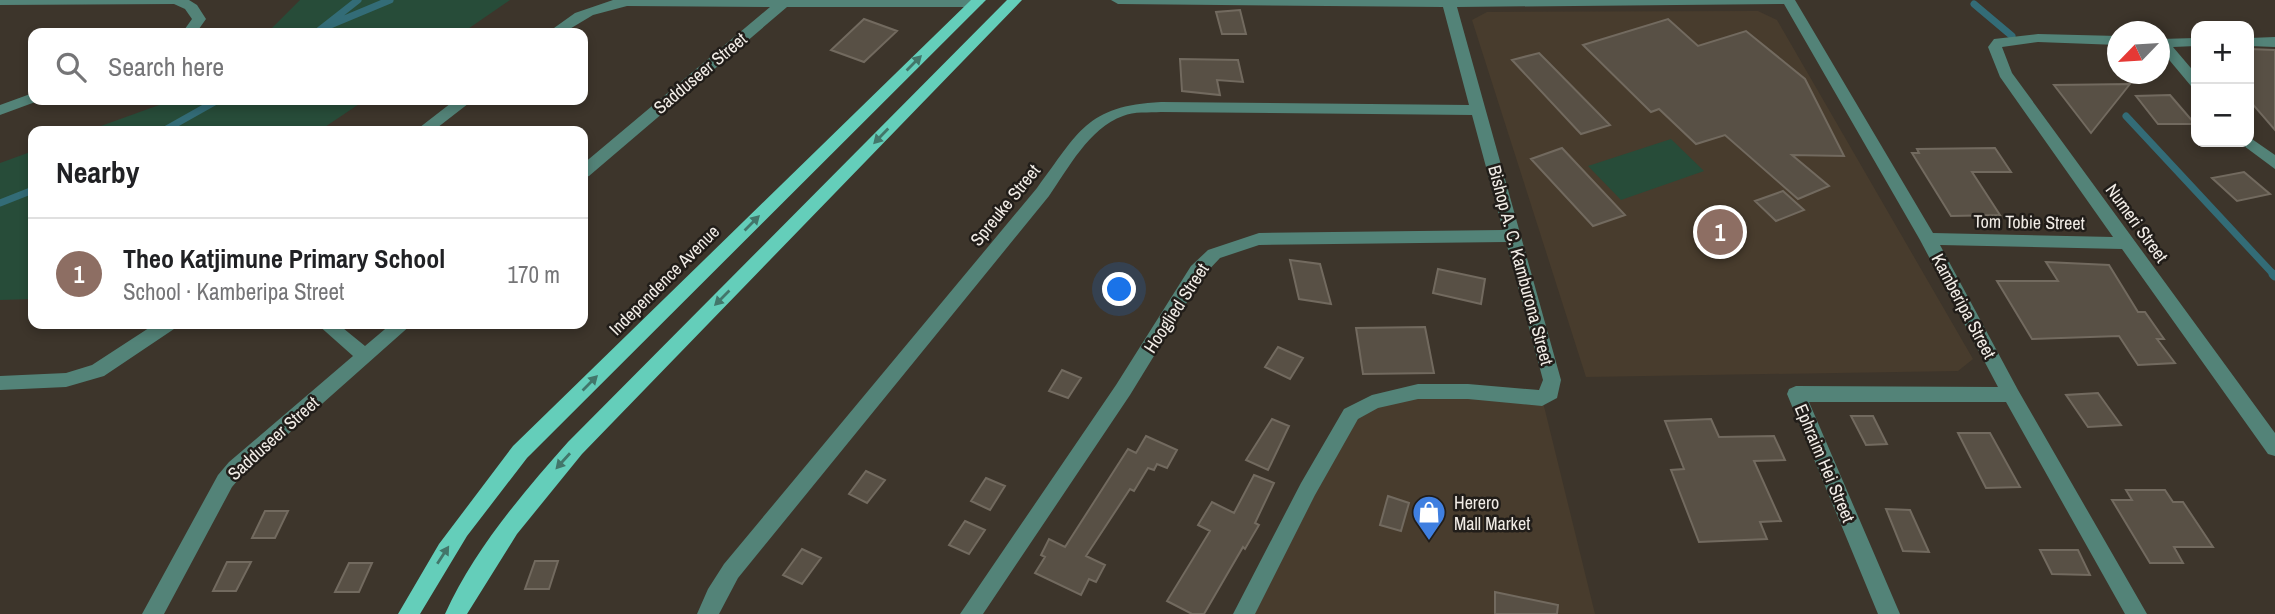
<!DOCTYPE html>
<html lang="en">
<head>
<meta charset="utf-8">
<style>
  :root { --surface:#fff; --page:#f2f2f2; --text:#202124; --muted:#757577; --line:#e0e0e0; --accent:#80585a }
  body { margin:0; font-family:"Archivo Narrow",sans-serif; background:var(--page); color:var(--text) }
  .controls { position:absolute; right:21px; top:21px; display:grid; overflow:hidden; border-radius:14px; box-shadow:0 4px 10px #0003 }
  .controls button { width:63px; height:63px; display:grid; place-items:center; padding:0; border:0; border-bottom:2px solid var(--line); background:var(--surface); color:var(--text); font:35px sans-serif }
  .compass { position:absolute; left:2107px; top:21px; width:63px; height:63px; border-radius:50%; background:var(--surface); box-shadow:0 4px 10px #0003; rotate:245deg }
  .you { position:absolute; left:1120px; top:290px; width:24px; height:24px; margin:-18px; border:5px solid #fff; border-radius:50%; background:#1a73e8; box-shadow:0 0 0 10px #1a73e833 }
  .badge { display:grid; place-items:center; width:46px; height:46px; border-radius:50%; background:var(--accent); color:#fff; font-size:23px; font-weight:700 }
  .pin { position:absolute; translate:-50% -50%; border:4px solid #fff; box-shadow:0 2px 7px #0006 }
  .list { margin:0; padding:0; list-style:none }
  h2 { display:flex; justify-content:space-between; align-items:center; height:91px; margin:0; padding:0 28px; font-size:30px }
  h2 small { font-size:23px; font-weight:400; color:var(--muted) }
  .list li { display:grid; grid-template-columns:46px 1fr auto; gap:21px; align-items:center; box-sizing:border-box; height:112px; padding:0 28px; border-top:2px solid var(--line) }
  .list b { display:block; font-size:26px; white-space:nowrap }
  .list p { margin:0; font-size:23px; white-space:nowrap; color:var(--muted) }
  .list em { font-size:23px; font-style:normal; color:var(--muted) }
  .icon { flex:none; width:38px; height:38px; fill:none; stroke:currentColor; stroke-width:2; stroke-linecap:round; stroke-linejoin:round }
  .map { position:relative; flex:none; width:2275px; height:614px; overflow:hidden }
  .search { position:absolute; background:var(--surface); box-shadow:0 4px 10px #0003; left:28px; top:28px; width:560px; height:77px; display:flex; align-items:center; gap:18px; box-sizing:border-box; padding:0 24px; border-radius:14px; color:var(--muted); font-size:26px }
  .panel { position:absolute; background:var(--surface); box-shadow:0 4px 10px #0003; left:28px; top:126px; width:560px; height:203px; border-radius:14px }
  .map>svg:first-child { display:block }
  .built { fill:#483c2d }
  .green { fill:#274c39 }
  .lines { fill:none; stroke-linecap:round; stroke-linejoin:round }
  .stream-far1 { stroke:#336c77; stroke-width:7 }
  .stream { stroke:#336c77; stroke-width:9 }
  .building { fill:#585045; stroke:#726a5f; stroke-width:2 }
  .minor { fill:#538378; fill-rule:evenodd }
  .major { fill:#64ceba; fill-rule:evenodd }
  .oneway { fill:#42766a }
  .labels { text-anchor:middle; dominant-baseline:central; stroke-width:5; stroke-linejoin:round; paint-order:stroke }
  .street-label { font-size:18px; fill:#f1ece6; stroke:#211d19 }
  .poi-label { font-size:18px; fill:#f1ece6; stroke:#211d19; text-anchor:start }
</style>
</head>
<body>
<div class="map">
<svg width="2275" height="614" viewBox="0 0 2275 614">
  <rect width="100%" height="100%" fill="#3d352b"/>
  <path class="built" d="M1758,11L1777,20L1973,359L1958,371L1586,377L1472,20L1487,12Z
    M1542,398L1595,614H1244L1351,414L1376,399Z"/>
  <path class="green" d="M300,0H510L462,33H267Z
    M173,100H365L319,131H87Z
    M1671,139L1704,171L1621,200L1588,166Z
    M33,151V299L0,300V163Z"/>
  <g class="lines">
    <path class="stream-far1" d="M1974,4L2012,36
      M323,28L390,0
      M316,33L358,0
      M2126,116L2275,276
      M163,131L218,100
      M0,203L33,190"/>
    <path class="stream" d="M2273,274L2275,276"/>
  </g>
  <path class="building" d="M1240,10L1246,34H1222L1216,12Z
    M864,19L897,31L864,62L831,50Z
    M1668,19L1698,46L1746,31L1805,79L1844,156L1792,155L1829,186L1798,199L1725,135L1696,144L1659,109L1651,112L1583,45Z
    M2249,49L2275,50V130L2249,100Z
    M1539,53L1547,61L1610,125L1581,134L1512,60Z
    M1180,59L1238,60L1243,82L1217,80L1220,95L1182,91Z
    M2130,84L2091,133L2054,85Z
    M2170,95L2195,124H2158L2136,96Z
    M1562,148L1625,215L1593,226L1531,159Z
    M1995,148L2011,172H1972L2000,215L1951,216L1912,153H1919L1917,149Z
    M2244,172L2270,194L2237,201L2212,178Z
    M1783,191L1804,210L1776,221L1755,201Z
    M1290,260L1320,264L1331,304L1299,299Z
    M2046,262L2109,265L2138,312H2145L2164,339H2157L2175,363L2138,365L2119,336L2032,339L1997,281H2058Z
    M1438,269L1485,279L1481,304L1433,293Z
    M1425,327L1434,373L1363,374L1356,328Z
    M1278,347L1303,358L1290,379L1265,367Z
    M1062,370L1081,378L1068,398L1049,391Z
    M2098,393L2121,425L2088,427L2066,395Z
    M1851,416H1873L1887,444L1866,445Z
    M1272,419L1289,426L1268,470L1246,460Z
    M1711,419L1719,437L1774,436L1785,460L1754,461L1781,521L1760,522L1767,539L1699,542L1671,470L1684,469L1665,421Z
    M1958,433H1990L2020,487L1986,488Z
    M1146,436L1177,450L1167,468L1157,464L1154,470L1148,468L1134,491L1130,489L1086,556L1105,565L1096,582L1089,579L1081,595L1035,573L1045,557L1041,555L1049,539L1065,547L1128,449L1136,453Z
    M866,471L885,480L867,503L849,494Z
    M1254,475L1274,483L1255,523L1259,525L1245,549L1243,547L1204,614H1192L1167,601L1210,531L1198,525L1212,502L1234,513Z
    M986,478L1005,486L990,510L971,501Z
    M2126,490H2165L2173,502H2183L2213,547H2174L2183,563H2150L2112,500H2132Z
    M1388,496L1409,503L1401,531L1380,525Z
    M1886,509L1910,510L1929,552L1903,551Z
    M265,511H288L275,538H252Z
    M965,521L985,530L969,554L949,545Z
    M802,549L821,558L802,584L783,575Z
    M2040,550H2078L2090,575L2052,574Z
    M535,561H558L549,589H525Z
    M227,562H251L236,591H213Z
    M349,563H372L359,592H335Z
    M1495,592L1558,605L1557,614H1495Z"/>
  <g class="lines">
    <path class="minor" d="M0,0H189L197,5L206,19L196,33H182L192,19L185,9L174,4L0,5Z
      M613,0H981L983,3L976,7H787L589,176L583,178V164L770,7L627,6L593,15L563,33H547L575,13Z
      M1111,0H1795L1933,233L2113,237L2000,77L1988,47L1994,39L2038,34L2118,36V45L2038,42L2002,47L2012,73L2275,433V456L2268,454L2122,249L1940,245L2018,390L2147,614H2125L2006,402H1809L1900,614H1878L1787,394L1789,389L1796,386L1998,387L1920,240L1784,4L1457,7L1561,380L1557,398L1542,406L1468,399H1418L1378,408L1358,419L1315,495L1255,614H1233L1301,483L1344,409L1372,395L1418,384H1468L1539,390L1543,380L1506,242L1259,245L1220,258L1203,276L1130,395L983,614H960L1116,385L1191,266L1208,250L1259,233L1503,230L1472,115L1161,112C1149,113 1134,111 1123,116C1089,128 1068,169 1049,196L738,578L719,614H697L708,589L724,564L1037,188C1079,132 1086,106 1161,102L1469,105L1443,7L1118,4Z
      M2275,37V47L2249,46V38Z
      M2196,38V46L2173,47L2196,74V88L2191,86L2160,49V39Z
      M33,93V100L38,101L0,115V105Z
      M455,100H473L433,131H415Z
      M2249,137L2275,155V169L2244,146L2241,142H2249Z
      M155,324H177L174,329L104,376L66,387L0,390V376L66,373L92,365Z
      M317,324H338L365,346L391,324H412L243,474L232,487L164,614H142L218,475L229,462L353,356Z"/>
    <path class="major" d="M971,0H986L527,458L467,536L420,614H398L439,544L513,446Z
      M1007,0H1022L582,454L517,534L467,614H445C474,550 522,494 568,442Z"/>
  </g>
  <defs><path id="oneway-solid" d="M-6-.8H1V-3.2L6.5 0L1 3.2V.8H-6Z" transform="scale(1.75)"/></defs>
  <g class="oneway">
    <use href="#oneway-solid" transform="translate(914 63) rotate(-45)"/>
    <use href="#oneway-solid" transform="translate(881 136) rotate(134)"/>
    <use href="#oneway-solid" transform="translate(752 223) rotate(-45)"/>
    <use href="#oneway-solid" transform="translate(722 298) rotate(135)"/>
    <use href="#oneway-solid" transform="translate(590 383) rotate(-45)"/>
    <use href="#oneway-solid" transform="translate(563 461) rotate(132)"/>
    <use href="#oneway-solid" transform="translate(443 555) rotate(-57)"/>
  </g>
  <defs>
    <symbol id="shop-pin" viewBox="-11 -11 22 30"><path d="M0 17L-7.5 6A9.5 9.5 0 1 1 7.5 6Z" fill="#3f7fe0" stroke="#211d19"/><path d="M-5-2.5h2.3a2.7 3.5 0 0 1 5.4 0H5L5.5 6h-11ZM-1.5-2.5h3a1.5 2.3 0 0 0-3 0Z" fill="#fff"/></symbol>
  </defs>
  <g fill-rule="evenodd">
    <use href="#shop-pin" x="1410" y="493" width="38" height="52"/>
  </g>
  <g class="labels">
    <g class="street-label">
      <text transform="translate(700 73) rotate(-40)">Sadduseer Street</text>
      <text transform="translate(1005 205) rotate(-51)">Spreuke Street</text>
      <text transform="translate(2029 222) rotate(1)">Tom Tobie Street</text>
      <text transform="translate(2137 223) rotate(54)">Numeri Street</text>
      <text transform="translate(1521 265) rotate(75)">Bishop A. C. Kamburona Street</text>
      <text transform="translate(664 280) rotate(-45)">Independence Avenue</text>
      <text transform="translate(1964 306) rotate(62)">Kamberipa Street</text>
      <text transform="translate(1176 308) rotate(-57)">Hooglied Street</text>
      <text transform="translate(273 438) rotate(-42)">Sadduseer Street</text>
      <text transform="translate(1825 463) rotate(67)">Ephraim Hei Street</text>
    </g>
    <g class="poi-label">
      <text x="1454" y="502">Herero<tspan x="1454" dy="21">Mall Market</tspan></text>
    </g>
  </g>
</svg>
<div class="controls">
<button>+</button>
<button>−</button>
</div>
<svg class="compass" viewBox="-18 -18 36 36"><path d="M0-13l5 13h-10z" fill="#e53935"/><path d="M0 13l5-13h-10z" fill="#757577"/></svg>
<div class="you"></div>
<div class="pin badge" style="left:1720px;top:232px;background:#8d6e63">1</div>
<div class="search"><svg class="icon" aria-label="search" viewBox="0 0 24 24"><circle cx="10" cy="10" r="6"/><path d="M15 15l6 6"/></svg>Search here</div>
<section class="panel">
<h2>Nearby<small></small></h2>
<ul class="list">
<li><span class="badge" style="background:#8d6e63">1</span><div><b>Theo Katjimune Primary School</b><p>School · Kamberipa Street</p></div><em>170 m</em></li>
</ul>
</section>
</div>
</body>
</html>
